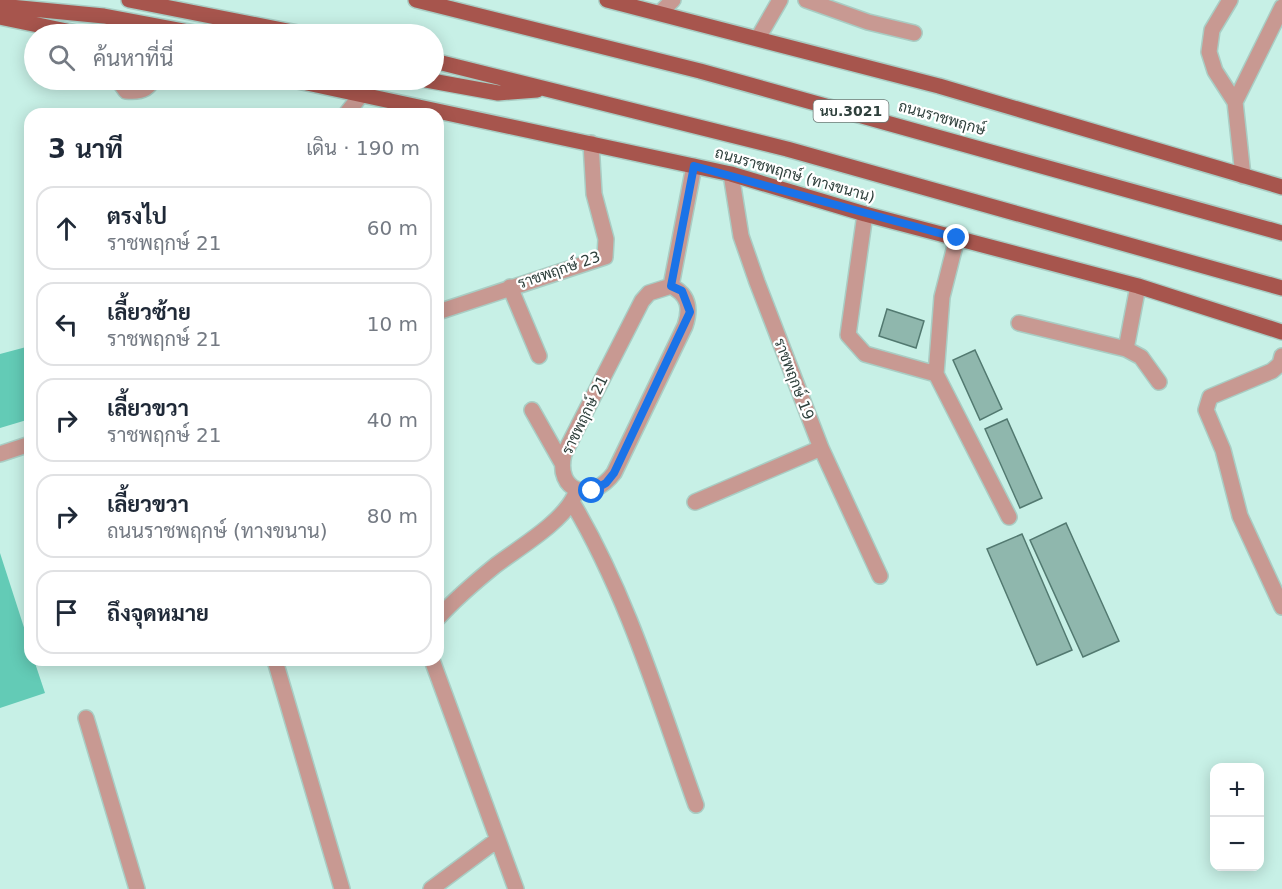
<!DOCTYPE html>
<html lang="th">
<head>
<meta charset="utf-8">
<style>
  :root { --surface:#fff; --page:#f2f2f3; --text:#1f2937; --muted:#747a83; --line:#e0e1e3 }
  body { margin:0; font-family:"DejaVu Sans",Sarabun,sans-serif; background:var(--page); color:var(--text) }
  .controls { position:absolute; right:18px; bottom:18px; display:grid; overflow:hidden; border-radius:12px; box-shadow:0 3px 15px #0003 }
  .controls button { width:54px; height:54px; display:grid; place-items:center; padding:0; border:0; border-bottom:2px solid var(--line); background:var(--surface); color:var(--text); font:30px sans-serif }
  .stop { position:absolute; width:18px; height:18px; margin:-14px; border:4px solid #1a73e8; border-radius:50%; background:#fff }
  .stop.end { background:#1a73e8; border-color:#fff; box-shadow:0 2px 6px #0008 }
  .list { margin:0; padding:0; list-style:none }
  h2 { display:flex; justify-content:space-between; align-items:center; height:78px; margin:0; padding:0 24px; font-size:26px }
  h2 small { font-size:20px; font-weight:400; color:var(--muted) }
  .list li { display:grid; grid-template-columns:39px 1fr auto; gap:18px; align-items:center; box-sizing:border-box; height:84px; margin:0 12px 12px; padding:0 12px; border:2px solid var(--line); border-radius:18px }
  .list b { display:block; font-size:22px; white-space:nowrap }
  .list p { margin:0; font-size:20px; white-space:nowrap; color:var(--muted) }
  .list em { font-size:20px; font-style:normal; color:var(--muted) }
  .icon { flex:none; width:33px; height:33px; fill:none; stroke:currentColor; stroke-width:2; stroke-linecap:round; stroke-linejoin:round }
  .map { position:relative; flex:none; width:1282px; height:889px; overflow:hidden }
  .search { position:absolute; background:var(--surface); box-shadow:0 3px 15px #0003; left:24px; top:24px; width:420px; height:66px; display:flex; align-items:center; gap:15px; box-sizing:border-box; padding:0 21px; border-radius:33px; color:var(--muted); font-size:22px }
  .panel { position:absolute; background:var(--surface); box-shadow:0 3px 15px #0003; left:24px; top:108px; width:420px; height:558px; border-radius:18px }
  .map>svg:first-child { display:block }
  .green { fill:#63cbb6 }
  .building { fill:#8fb7ad; stroke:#527970; stroke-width:1.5 }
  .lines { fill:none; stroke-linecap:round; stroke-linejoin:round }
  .minor-casing { stroke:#a9cdc4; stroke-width:18 }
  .major-casing { stroke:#a9cdc4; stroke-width:18 }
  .minor { stroke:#c89992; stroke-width:15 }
  .major { stroke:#a7554d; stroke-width:15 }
  .route { stroke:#1a73e8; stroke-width:8 }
  .labels { text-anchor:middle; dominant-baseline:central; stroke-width:4.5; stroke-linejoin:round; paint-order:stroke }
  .shield { fill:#fff; stroke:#6d7976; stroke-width:1.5 }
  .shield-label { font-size:14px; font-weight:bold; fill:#2f403c }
  .street-label { font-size:15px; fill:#2f403c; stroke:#fff }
</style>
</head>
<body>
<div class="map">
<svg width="1282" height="889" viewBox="0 0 1282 889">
  <rect width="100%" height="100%" fill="#c7f0e6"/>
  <path class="green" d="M30,346V419L0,428V354Z
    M0,553L30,646V660H34L45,693L0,708Z"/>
  <path class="building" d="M887,309L924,321L916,348L879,336Z
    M975,350L1002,409L980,420L953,360Z
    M1007,419L1042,498L1020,508L985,429Z
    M1066,523L1119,641L1083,657L1030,540Z
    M1022,534L1072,650L1037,665L987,549Z"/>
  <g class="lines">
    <defs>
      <path id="minor" d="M806,0L868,22L914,33
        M1230,0L1212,30L1209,52L1215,71L1235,102L1243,176
        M660,13L673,0
        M758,38L780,0
        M118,80L126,91C136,92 148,91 152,80
        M1235,102L1282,7
        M346,114L362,94
        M731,174L741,236L757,282L821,448L880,576
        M865,214L848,335L865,354L936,374
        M957,238L942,297L936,374L1009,517
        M671,286C689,295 691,308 685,326L614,473C591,504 555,492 564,454L642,301L649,293Z
        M671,286L694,166
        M510,287L539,356
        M438,312L605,257L606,239L594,194L591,143
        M1019,323L1126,349L1141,357L1159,382
        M1126,349L1138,286
        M1282,356L1280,364L1272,371L1210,397L1206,410L1223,450L1240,516L1282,607
        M532,410L562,463
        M0,454L30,444
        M572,502C628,596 659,702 696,805
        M695,502L821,448
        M438,618C456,598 475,582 496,565C520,547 563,522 575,495
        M432,660L516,889
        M276,664L342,889
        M86,718L137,889
        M431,889L497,840"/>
      <path id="major" d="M129,0L303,34
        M416,0L700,71L1282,233
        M607,0L939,86L1282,187
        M0,6L104,16L200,34
        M0,17L81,34
        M434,61L787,149L1282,288
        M293,80L731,174L865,214L1138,286L1282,332
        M426,80L498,93L537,90"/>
    </defs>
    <use href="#minor" class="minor-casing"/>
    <use href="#major" class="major-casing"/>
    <use href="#minor" class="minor"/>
    <use href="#major" class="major"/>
  </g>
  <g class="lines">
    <path class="route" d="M592,491L606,483L614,473L690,312L682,291L671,286L694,166L957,238"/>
  </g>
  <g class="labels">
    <rect class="shield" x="813.5" y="100" width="75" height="22" rx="4.5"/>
    <g class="shield-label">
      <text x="851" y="111">นบ.3021</text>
    </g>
    <g class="street-label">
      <text transform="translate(942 118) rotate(16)">ถนนราชพฤกษ์</text>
      <text transform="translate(795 175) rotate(16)">ถนนราชพฤกษ์ (ทางขนาน)</text>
      <text transform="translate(559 270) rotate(-19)">ราชพฤกษ์ 23</text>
      <text transform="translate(794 379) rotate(69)">ราชพฤกษ์ 19</text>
      <text transform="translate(585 415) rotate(-64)">ราชพฤกษ์ 21</text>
    </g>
  </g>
</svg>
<div class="controls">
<button>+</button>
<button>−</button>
</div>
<div class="stop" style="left:592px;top:491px"></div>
<div class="stop end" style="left:957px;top:238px"></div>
<div class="search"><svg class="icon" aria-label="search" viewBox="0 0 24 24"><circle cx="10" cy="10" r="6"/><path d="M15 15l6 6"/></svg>ค้นหาที่นี่</div>
<section class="panel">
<h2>3 นาที<small>เดิน · 190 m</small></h2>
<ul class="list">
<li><svg class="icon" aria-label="ahead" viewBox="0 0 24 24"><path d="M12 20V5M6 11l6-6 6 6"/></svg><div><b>ตรงไป</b><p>ราชพฤกษ์ 21</p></div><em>60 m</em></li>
<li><svg class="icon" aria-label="left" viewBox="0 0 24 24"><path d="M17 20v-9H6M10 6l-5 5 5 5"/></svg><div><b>เลี้ยวซ้าย</b><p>ราชพฤกษ์ 21</p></div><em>10 m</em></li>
<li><svg class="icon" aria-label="right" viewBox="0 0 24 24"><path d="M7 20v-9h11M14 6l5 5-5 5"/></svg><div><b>เลี้ยวขวา</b><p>ราชพฤกษ์ 21</p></div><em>40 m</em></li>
<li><svg class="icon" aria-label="right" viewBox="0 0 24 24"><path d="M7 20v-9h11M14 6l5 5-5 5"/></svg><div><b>เลี้ยวขวา</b><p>ถนนราชพฤกษ์ (ทางขนาน)</p></div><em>80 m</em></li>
<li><svg class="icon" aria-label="arrive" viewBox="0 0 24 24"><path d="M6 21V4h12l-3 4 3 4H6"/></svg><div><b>ถึงจุดหมาย</b></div></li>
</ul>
</section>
</div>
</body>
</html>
